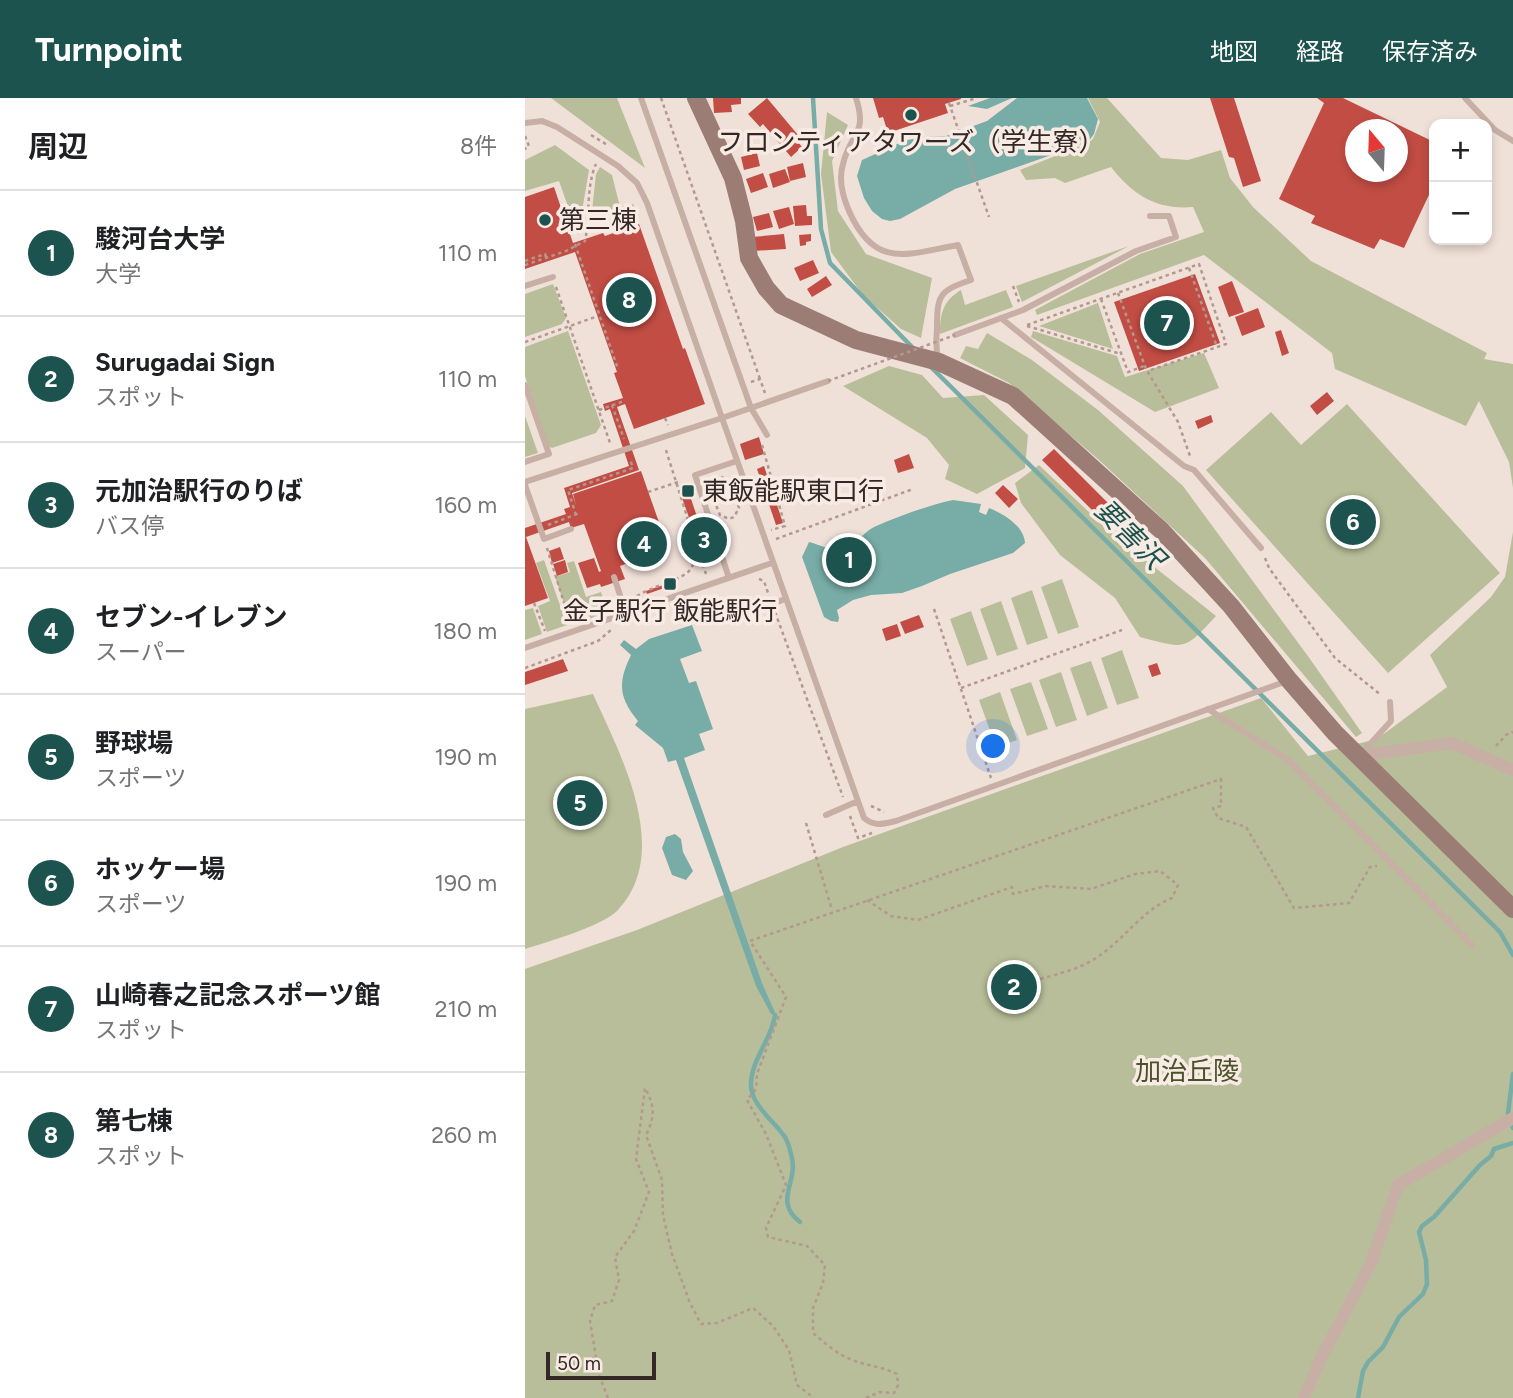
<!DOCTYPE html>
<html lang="ja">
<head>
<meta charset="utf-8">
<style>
  :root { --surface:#fff; --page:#f2f2f2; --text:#202124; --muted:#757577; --line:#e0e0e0; --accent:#1d534e }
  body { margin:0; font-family:Figtree,"Noto Sans JP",sans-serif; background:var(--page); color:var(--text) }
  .controls { position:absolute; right:21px; top:21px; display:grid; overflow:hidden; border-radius:14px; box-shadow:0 4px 10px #0003 }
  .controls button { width:63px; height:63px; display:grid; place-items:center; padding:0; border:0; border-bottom:2px solid var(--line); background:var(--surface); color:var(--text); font:35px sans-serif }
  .compass { position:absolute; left:820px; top:21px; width:63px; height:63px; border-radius:50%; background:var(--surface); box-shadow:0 4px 10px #0003; rotate:341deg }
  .scale { position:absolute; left:21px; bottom:18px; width:110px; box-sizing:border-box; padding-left:7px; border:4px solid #332826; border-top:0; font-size:19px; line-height:24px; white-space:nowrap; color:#332826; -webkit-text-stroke:5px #f8ebe4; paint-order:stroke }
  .you { position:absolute; left:469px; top:649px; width:24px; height:24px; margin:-18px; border:5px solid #fff; border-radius:50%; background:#1a73e8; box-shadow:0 0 0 10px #1a73e833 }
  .badge { display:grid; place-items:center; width:46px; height:46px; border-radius:50%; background:var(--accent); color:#fff; font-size:23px; font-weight:700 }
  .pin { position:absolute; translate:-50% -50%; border:4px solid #fff; box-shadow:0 2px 7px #0006 }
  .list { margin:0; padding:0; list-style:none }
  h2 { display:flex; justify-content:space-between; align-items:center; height:91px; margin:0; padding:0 28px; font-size:30px }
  h2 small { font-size:23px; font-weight:400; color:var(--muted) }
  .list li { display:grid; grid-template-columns:46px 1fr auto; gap:21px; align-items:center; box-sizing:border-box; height:126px; padding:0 28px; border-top:2px solid var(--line) }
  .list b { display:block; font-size:26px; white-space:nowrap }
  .list p { margin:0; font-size:23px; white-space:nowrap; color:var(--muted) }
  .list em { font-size:23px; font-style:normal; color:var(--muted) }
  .map { position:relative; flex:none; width:988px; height:1300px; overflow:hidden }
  header { display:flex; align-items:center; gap:42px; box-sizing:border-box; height:98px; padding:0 35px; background:var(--accent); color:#fff }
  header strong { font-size:33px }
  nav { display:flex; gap:38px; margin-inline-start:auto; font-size:24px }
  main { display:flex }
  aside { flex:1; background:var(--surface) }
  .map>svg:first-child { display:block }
  .green { fill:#b8be99 }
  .water { fill:#78aca6 }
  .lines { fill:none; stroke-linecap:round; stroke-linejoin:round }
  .stream { stroke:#78aca6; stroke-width:4.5 }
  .building { fill:#c24d44; fill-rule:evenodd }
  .path { stroke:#b3988f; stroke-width:2.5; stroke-dasharray:3.5 3.5; stroke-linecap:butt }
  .lane { stroke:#c7afa5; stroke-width:6 }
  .street { stroke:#c7afa5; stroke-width:12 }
  .secondary { stroke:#9b7d76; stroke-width:18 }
  .path-bridge { stroke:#b3988f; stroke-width:2.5; stroke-dasharray:3.5 3.5; stroke-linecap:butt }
  .poi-dot { fill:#1d534e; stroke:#f8ebe4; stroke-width:2.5 }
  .labels { text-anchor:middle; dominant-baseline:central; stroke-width:7; stroke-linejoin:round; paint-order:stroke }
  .poi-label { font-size:26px; fill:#332826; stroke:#f8ebe4 }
  .park-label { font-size:26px; fill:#49512a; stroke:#f8ebe4 }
  .water-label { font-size:28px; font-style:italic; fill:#1d534e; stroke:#f8ebe4 }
</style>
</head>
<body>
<header>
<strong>Turnpoint</strong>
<nav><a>地図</a><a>経路</a><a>保存済み</a></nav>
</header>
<main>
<aside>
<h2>周辺<small>8件</small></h2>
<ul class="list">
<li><span class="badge">1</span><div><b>駿河台大学</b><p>大学</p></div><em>110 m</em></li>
<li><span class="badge">2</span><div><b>Surugadai Sign</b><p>スポット</p></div><em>110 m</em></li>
<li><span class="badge">3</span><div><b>元加治駅行のりば</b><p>バス停</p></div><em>160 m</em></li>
<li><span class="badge">4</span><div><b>セブン-イレブン</b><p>スーパー</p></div><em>180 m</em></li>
<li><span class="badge">5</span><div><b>野球場</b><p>スポーツ</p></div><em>190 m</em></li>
<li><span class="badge">6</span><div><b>ホッケー場</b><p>スポーツ</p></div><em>190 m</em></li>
<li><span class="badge">7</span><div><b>山崎春之記念スポーツ館</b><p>スポット</p></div><em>210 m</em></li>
<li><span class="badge">8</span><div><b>第七棟</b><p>スポット</p></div><em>260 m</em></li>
</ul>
</aside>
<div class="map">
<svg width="988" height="1300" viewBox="0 0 988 1300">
  <rect width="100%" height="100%" fill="#f0e1d8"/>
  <path class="green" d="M26,0H92L120,70Z
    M563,0H582L636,60L663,62L696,52L705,80L728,109L786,163L962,255L959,261L988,266V390L984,364L954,303L941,328L810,271L807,255L679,157L512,217L510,212L615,156L679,134L668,109C631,112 608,97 586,69L540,85L530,80L501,82L495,72L563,45L568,41L575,24Z
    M302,14L323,27L307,63L313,113L341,156L407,180L396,240L376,231L338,197L306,154L296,76Z
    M30,47L64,72L53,137L34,83L0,93V62Z
    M75,69L87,77L95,109L108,106L114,117L103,121L99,111L66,122L71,76Z
    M604,148L497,204L491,188Z
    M28,186L41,220L37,226L0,239V196Z
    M436,192L440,207L481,192L488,209L415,236C415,215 418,203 436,192Z
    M573,205L588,251L514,228Z
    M43,233L76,327L71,335L27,350L23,348L0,278V249Z
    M508,233L592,258L600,279L679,255L694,290L630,314L506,239Z
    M462,235L507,262L573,312L658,388L785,561L837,635L831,639L680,460L574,362L484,285L435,260L441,248L453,251Z
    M364,268L397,277L418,300L459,297L503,337L500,370L452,396L420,381L424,367L402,340L318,288Z
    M822,306L975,475L863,575L681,372L746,314L776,347Z
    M0,318L13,355L0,359Z
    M514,367L583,432L691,518C659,553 661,551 615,539L590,500L535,457L496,405L490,385Z
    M988,434V1300H0V871L112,832L318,749L736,600L783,658L852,641L922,589L905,557L966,499L980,479Z
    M19,462L42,527L22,534L13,508L25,503L11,465Z
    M49,463L61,499L76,494L83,515L51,525L45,523L30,479L45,474L42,465Z
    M537,481L554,529L533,536L516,489Z
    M507,492L523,540L502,547L486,500Z
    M476,503L493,551L472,558L455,511Z
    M8,510L17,536L0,542V512Z
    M446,513L463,561L442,568L425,521Z
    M597,552L614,600L592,607L576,560Z
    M566,563L583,610L562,618L545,570Z
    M536,574L552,622L531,629L514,582Z
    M506,584L523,631L502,638L485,591Z
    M475,594L492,642L471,649L454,602Z
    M68,596C95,656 148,753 93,812C78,828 22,844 0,851V611Z"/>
  <path class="water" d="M465,0H487L462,11L443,8Z
    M492,0H562L573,21L569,36L563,44L430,91L375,121L365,123L357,121L347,113L339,100L332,78L337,62L379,43L396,39L421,38L462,23Z
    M428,402L456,406L454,414L461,417L464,410C479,416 499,428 500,445L488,455L425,476L397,488L377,495L346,497L328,502L312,512L314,520L313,524L306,523L299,519L277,459L284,444C296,447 305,453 317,451C331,448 337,435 349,429C374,418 401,408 428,402Z
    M167,527L177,553L155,561L164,585L171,583L188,631L174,636L180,652L159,660L237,885L251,917L246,916L231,888L151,662L143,664L138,650L110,627L113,623C93,599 93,584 106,557L95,547L99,542L111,551L124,541Z
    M150,736L156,741L158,754L168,773L161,782L147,777L137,750L141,739Z"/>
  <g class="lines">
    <path class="stream" d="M288,0L296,131L305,165L388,250
      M406,269L975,834L988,857
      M250,917C247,941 225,963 226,988C227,1009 252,1025 261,1041C263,1045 265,1051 266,1056C275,1084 247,1102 275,1124
      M988,976L983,1015L988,1030
      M833,1300L838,1273L843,1264L858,1249L874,1219L898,1196L902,1186L901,1162L894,1134L897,1128L909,1119L955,1067L966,1058L969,1051L988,1045"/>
  </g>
  <path class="building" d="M188,0H216V6L206,7L207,14L189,15Z
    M242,0L273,37L270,40L277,49L266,59L238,26L235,29L223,16Z
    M348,0H436V1L420,6L423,15L363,35L358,19L354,20Z
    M685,0H709L736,83L718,89L709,60L704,59Z
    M792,0H818L909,44V86L879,150L855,141L849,151L786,125L790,118L754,101L799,5ZM830,32H872V74H830Z
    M232,55L235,68L219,72L216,59Z
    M278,65L281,79L265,83L262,69Z
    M260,71L265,84L248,90L244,76Z
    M238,75L243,89L226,95L221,81Z
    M29,89L48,145L78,135L80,138L114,126L158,251L160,250L180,306L109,331L100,306L92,309L114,372L47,395L51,407L48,396L116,373L143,450L95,468L100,481L76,489L75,486L62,490L53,465L69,460L74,474L76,473L59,426L46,430L44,424L1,439L23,500L0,508V430L41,416L39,411L45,409L39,390L104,368L85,311L80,313L78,306L98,300L89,275L92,274L50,154L0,171V99Z
    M281,107L282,118H287V127L270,128L268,108Z
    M264,109L269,126L254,131L248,113Z
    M244,115L248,129L232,133L228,119Z
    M259,136L261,151L228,153L227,139Z
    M286,136V143L281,144V147L275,148L274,137Z
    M288,162L294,175L275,183L269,170Z
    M670,176L695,245L614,273L589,204Z
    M301,178L307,187L287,199L282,191Z
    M707,183L719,214L704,219L693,189Z
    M733,210L740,229L717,238L710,219Z
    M756,232L764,255L757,258L750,234Z
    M802,294L809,303L792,317L785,308Z
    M686,317L688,324L673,331L670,323Z
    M234,339L239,356L220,362L215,346Z
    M529,351L586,408L575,420L517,362Z
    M384,356L389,370L373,375L369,362Z
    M239,368L258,425L251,427L232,371Z
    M478,387L493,401L484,410L470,395Z
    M165,398L181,445L174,447L157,400Z
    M35,449L39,461L27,465L24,453Z
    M40,462L43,474L32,478L28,466Z
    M144,485L145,488L122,496L121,493Z
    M394,517L399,529L380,536L375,524Z
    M372,526L376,538L361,543L357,531Z
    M38,561L43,573L0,587V574Z
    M632,565L636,576L627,579L623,568Z"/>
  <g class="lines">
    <path class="path" d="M136,0L235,281
      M424,5L464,119
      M425,8L452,0
      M66,37L84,48
      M0,38L4,48L0,51
      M50,146L93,271
      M0,163L20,156L21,159
      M0,167L41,153L60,143C65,119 61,88 71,66
      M664,170L692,249
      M488,188L494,204
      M31,189L85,345
      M593,195L621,271L653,324L665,358
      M576,201L603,274L619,268
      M502,227L674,166L701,246L623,273
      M502,228L596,256
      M0,244L73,218
      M226,284L235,281L240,295
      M87,307L99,341
      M74,312L99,303
      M140,320L143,327
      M237,347L260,428L246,432
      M196,379L205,383L214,410L209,419L204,421L195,417L184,390L189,381Z
      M123,394L153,384
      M51,417L43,392L108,370L105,361
      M23,427L55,415
      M251,441L388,391
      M22,450L45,524
      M173,453L181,476
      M740,460L744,470L810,560L856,597
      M234,481L239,483L244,498
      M106,502C125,488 146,486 162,475C169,469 171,458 172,450L140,349
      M9,505L20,533
      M409,511L466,680
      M250,514L318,699
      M0,570L73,543L86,532
      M436,590L597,532
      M971,648L981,637L988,634
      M346,708L359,714
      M325,718L333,740L347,735
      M281,725L307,812
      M342,802L366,818L393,822L487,789L488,796L521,788L566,791L610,776L635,773L653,787L647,800C617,812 599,842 571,860C551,873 527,877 505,884
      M83,1300L74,1277L65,1223L70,1207L87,1203L94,1182L90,1159L109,1133L124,1094L111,1061L120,990C130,1008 130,1019 121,1037L137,1082L138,1117L147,1156L165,1205L176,1226L192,1225L228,1210L248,1228L264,1252L272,1287L289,1300
      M341,1300L355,1294L369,1295L373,1287L372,1276C358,1269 344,1268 330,1263C314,1258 300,1245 288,1235V1210L298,1185L300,1167L282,1148L243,1139L241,1130L261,1087L241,1036L222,1002L231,991L232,976L261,899L225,843L696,681V708L688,710L693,720L721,729L769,810L824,805L845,769L852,768"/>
    <path class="lane" d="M116,0L226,310L242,337
      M331,0C343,37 325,35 318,66C313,82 318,99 324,113C350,172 382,156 433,147L446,182C413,193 412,198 412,232C411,242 411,251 413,260
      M940,0L970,32L988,43
      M0,25L17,23L32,29L93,68L112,85L122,105L197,320L303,283
      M0,188L28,179
      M476,220L659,368L669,372L736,450
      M430,237L498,212L611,153L651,139L644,118H625
      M0,287L24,356L0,364
      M0,384L197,320L339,720C350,729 358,726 371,723L762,583
      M0,387L19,441L46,431
      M89,479L101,515
      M204,480L170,377L212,363
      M247,506L260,501
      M0,550L247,465
      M683,611L763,662L947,847
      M835,657L866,623L865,604
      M301,717L333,703"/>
    <path class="street" d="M833,658L927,645L988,672
      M779,1300L795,1262L846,1165L873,1087L988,1020"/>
    <path class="secondary" d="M171,0L208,80L219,123L224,160L241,190L256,207L331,242L414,264L488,298L637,433L706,508L764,582L810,635L988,811"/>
    <path class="path-bridge" d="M303,283L430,237"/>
  </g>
  <g class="poi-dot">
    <circle cx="386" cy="17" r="7"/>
    <circle cx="20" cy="122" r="7"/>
    <rect x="156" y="386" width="14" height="14" rx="3.5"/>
    <rect x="138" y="479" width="14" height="14" rx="3.5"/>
  </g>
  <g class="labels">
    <g class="poi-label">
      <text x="386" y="44">フロンティアタワーズ（学生寮）</text>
      <text x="34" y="122" text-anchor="start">第三棟</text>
      <text x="177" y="393" text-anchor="start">東飯能駅東口行</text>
      <text x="145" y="513">金子駅行 飯能駅行</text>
    </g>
    <g class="park-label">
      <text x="662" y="973">加治丘陵</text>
    </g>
    <g class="water-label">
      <text transform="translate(605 436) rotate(45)">要害沢</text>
    </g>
  </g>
</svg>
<div class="controls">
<button>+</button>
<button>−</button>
</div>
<svg class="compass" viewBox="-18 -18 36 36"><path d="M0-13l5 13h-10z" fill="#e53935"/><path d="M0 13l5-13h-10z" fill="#757577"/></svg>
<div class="scale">50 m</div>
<div class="you"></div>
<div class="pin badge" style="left:324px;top:462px">1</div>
<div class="pin badge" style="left:489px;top:889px">2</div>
<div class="pin badge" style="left:179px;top:442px">3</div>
<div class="pin badge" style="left:119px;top:446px">4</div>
<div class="pin badge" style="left:55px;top:705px">5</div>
<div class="pin badge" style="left:828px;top:424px">6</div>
<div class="pin badge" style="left:642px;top:225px">7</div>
<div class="pin badge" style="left:104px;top:202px">8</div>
</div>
</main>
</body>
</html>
